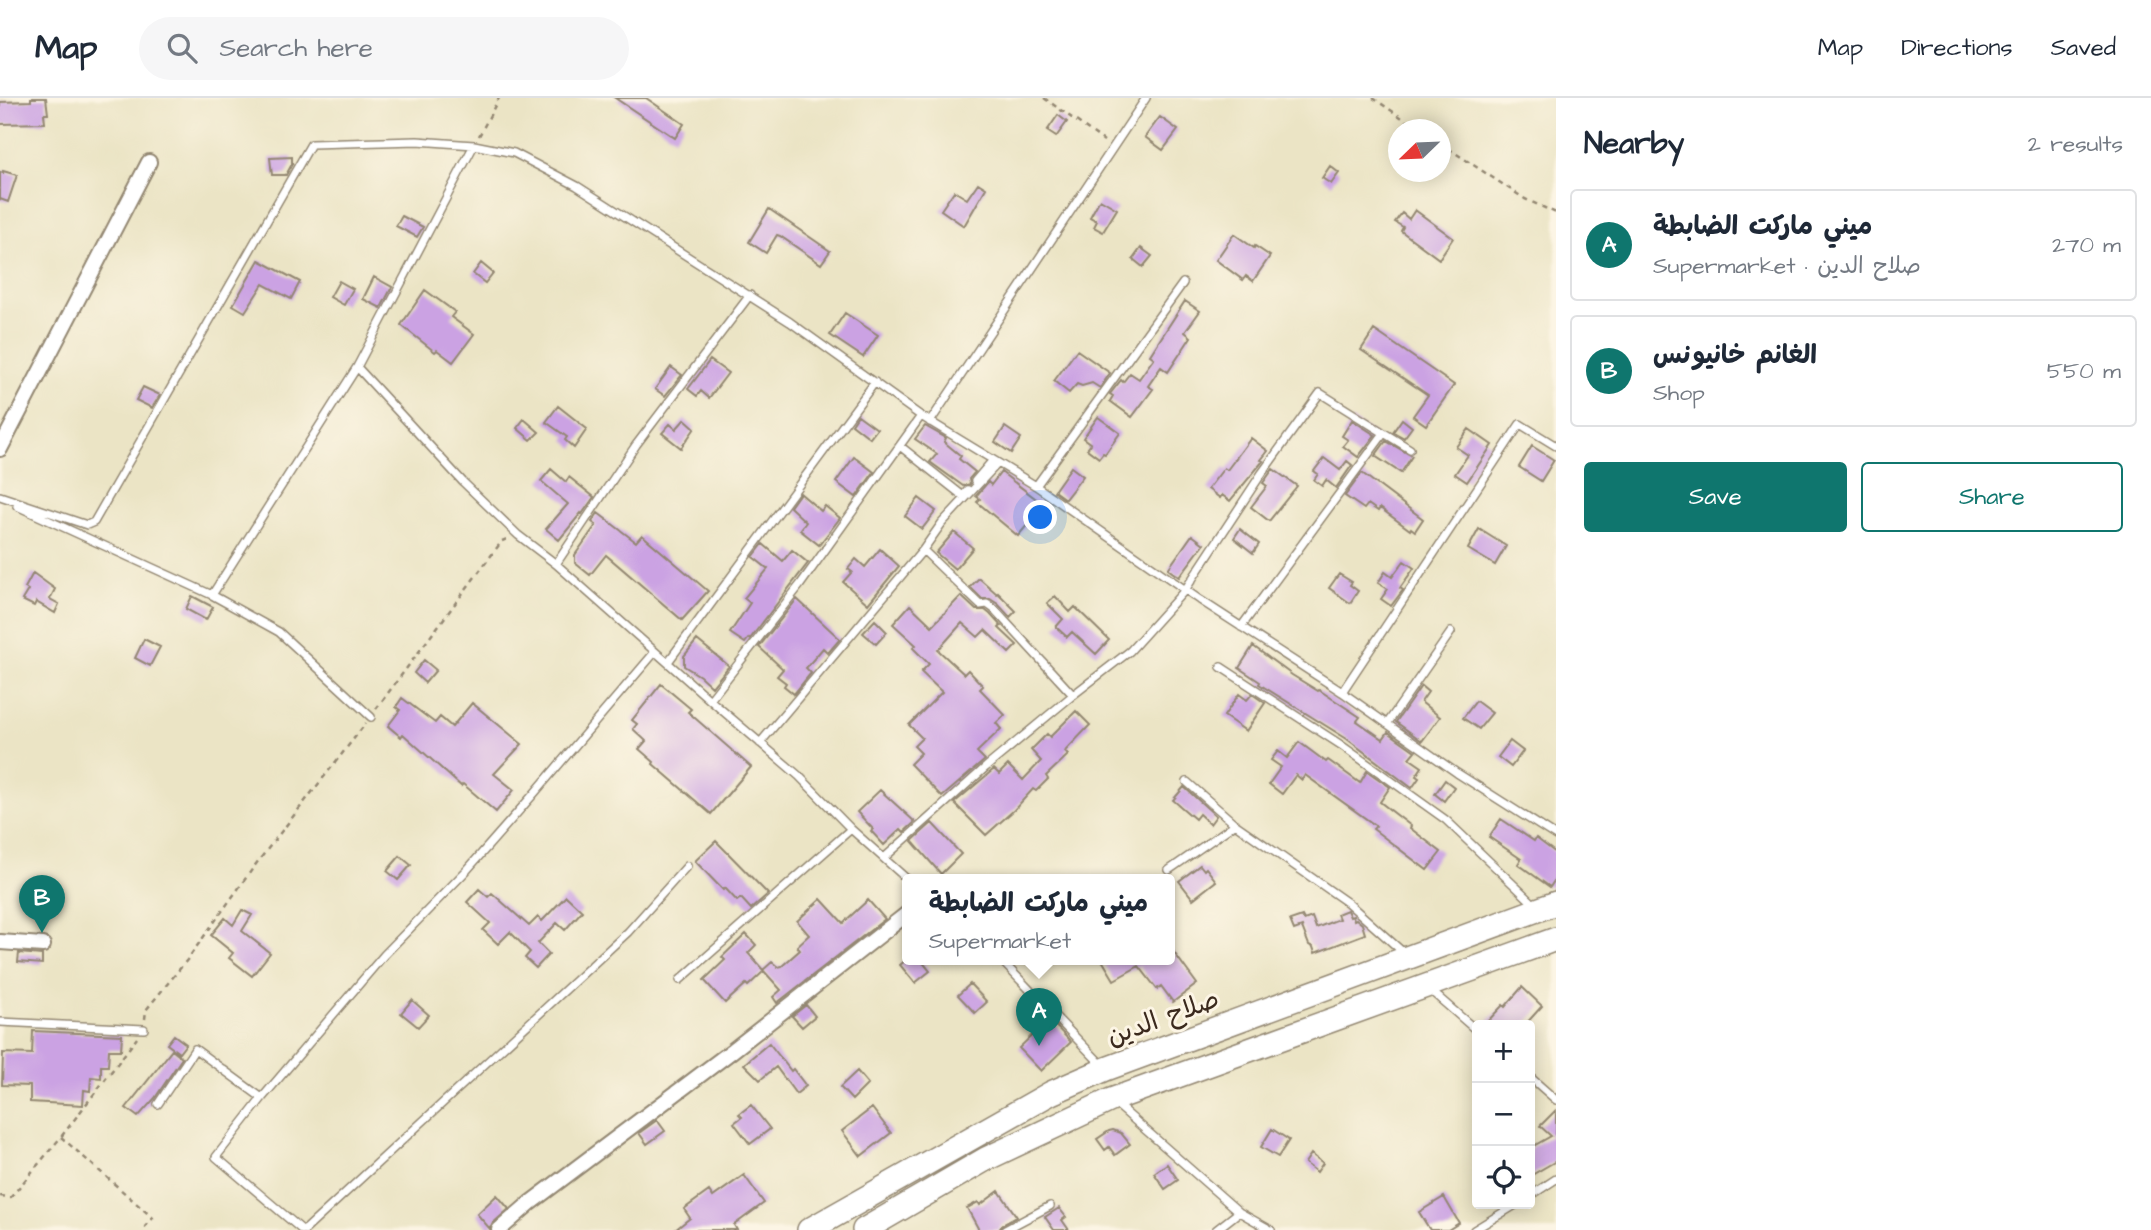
<!DOCTYPE html>
<html lang="en">
<head>
<meta charset="utf-8">
<style>
  :root { --surface:#fff; --page:#f6f6f7; --text:#1f2937; --muted:#747a83; --line:#e0e1e3; --accent:#0f766e }
  body { margin:0; font-family:"Architects Daughter","Playpen Sans Arabic",sans-serif; background:var(--page); color:var(--text) }
  .controls { position:absolute; right:21px; bottom:21px; display:grid; overflow:hidden; border-radius:7px; box-shadow:0 4px 18px #0003 }
  .controls button { width:63px; height:63px; display:grid; place-items:center; padding:0; border:0; border-bottom:2px solid var(--line); background:var(--surface); color:var(--text); font:35px sans-serif }
  .compass { position:absolute; left:1388px; top:21px; width:63px; height:63px; border-radius:50%; background:var(--surface); box-shadow:0 4px 18px #0003; rotate:247deg }
  .you { position:absolute; left:1041px; top:420px; width:24px; height:24px; margin:-18px; border:5px solid #fff; border-radius:50%; background:#1a73e8; box-shadow:0 0 0 10px #1a73e833 }
  .badge { display:grid; place-items:center; width:46px; height:46px; border-radius:50%; background:var(--accent); color:#fff; font-size:23px; font-weight:700 }
  .pin { position:absolute; translate:-50% -58px; filter:drop-shadow(0 2px 4px #0008) }
  .pin::after { content:''; position:absolute; top:37px; width:24px; height:21px; background:inherit; clip-path:polygon(0 0,100% 0,50% 100%) }
  .popup { position:absolute; left:902px; top:776px; width:273px; height:91px; box-sizing:border-box; display:grid; place-content:center; border-radius:7px; background:var(--surface); filter:drop-shadow(0 2px 5px #0005); font-size:23px; white-space:nowrap; color:var(--muted) }
  .popup b { font-size:26px; color:var(--text) }
  .popup::after { content:''; position:absolute; left:50%; top:100%; margin-left:-14px; border:14px solid transparent; border-top-color:var(--surface) }
  .list { margin:0; padding:0; list-style:none }
  h2 { display:flex; justify-content:space-between; align-items:center; height:91px; margin:0; padding:0 28px; font-size:30px }
  h2 small { font-size:23px; font-weight:400; color:var(--muted) }
  .list li { display:grid; grid-template-columns:46px 1fr auto; gap:21px; align-items:center; box-sizing:border-box; height:112px; margin:0 14px 14px; padding:0 14px; border:2px solid var(--line); border-radius:7px }
  .list b { display:block; font-size:26px; white-space:nowrap }
  .list p { margin:0; font-size:23px; white-space:nowrap; color:var(--muted) }
  .list em { font-size:23px; font-style:normal; color:var(--muted) }
  .actions { display:flex; gap:14px; padding:21px 28px }
  .actions a { flex:1; padding:16px 0; border:2px solid var(--accent); border-radius:7px; text-align:center; font-size:24px; color:var(--accent) }
  .actions .main { background:var(--accent); color:#fff }
  .icon { flex:none; width:38px; height:38px; fill:none; stroke:currentColor; stroke-width:2; stroke-linecap:round; stroke-linejoin:round }
  .map { position:relative; flex:none; width:1556px; height:1132px; overflow:hidden }
  header { display:flex; align-items:center; gap:42px; box-sizing:border-box; height:98px; padding:0 35px; background:var(--surface); border-bottom:2px solid var(--line) }
  header strong { font-size:33px }
  nav { display:flex; gap:38px; margin-inline-start:auto; font-size:24px }
  .search { width:490px; height:63px; background:var(--page); display:flex; align-items:center; gap:18px; box-sizing:border-box; padding:0 24px; border-radius:38px; color:var(--muted); font-size:26px }
  main { display:flex }
  aside { flex:1; background:var(--surface) }
  .map>svg:first-child { display:block }
  .building { fill:#cba2e3 }
  .lines { fill:none; stroke-linecap:round; stroke-linejoin:round }
  .service-casing { stroke:#938772; stroke-width:10 }
  .minor-casing { stroke:#938772; stroke-width:18 }
  .trunk-casing { stroke:#938772; stroke-width:26 }
  .path { stroke:#938772; stroke-width:2.5; stroke-dasharray:5 5; stroke-linecap:butt }
  .service { stroke:#fff; stroke-width:7 }
  .minor { stroke:#fff; stroke-width:14 }
  .trunk { stroke:#fff; stroke-width:23 }
  .labels { text-anchor:middle; dominant-baseline:central; stroke-width:6; stroke-linejoin:round; paint-order:stroke }
  .street-label { font-size:26px; fill:#3b2a1e; stroke:#fcf5e5 }
</style>
</head>
<body>
<header>
<strong>Map</strong>
<div class="search"><svg class="icon" aria-label="search" viewBox="0 0 24 24"><circle cx="10" cy="10" r="6"/><path d="M15 15l6 6"/></svg>Search here</div>
<nav><a>Map</a><a>Directions</a><a>Saved</a></nav>
</header>
<main>
<div class="map">
<svg width="1556" height="1132" viewBox="0 0 1556 1132">
  <rect width="100%" height="100%" fill="#fcf5e5"/>
  <filter id="ink" filterUnits="userSpaceOnUse"><feTurbulence type="fractalNoise" baseFrequency=".0143" numOctaves="2"/><feDisplacementMap in="SourceGraphic" scale="14" xChannelSelector="R" yChannelSelector="G"/><feConvolveMatrix kernelMatrix="1 2 1 2 8 2 1 2 1" color-interpolation-filters="sRGB"/></filter>
  <filter id="wash" filterUnits="userSpaceOnUse"><feTurbulence type="fractalNoise" baseFrequency=".00686" numOctaves="4" result="noise"/><feDisplacementMap in="SourceGraphic" scale="28" xChannelSelector="R" yChannelSelector="G"/><feGaussianBlur stdDeviation="1.57" result="paint"/><feColorMatrix in="noise" values="0 0 0 0 0 0 0 0 0 0 0 0 0 0 0 0 0 1.4 0 .05"/><feComposite in="paint" operator="in"/></filter>
  <g filter="url(#wash)">
    <rect width="100%" height="100%" fill="#ebe4c5"/>
    <g id="blocks">
      <path class="building" d="M31,0H46L48,16H44L45,25L0,26V4L31,3Z
        M615,0H646L684,26L675,40Z
        M1058,17L1067,24L1056,39L1047,33Z
        M1160,19L1178,32L1163,52L1145,39Z
        M292,59V66L286,77H272L270,60Z
        M1330,68L1339,75L1331,86L1322,80Z
        M3,73L17,77L8,104L0,101V74L3,75Z
        M978,85L986,90L964,128L941,112L954,93L967,101Z
        M1100,101L1117,111L1103,134L1094,129L1097,123L1090,119Z
        M769,111L830,153L821,166L780,138L777,137L766,155L749,144Z
        M1415,112L1453,140L1439,161L1401,133L1403,129L1395,124L1402,115L1409,121Z
        M402,118L423,129L417,139L396,128Z
        M1234,136L1254,150L1255,148L1270,158L1253,183L1246,178L1243,182L1216,162Z
        M1141,150L1152,158L1143,169L1133,161Z
        M259,162L300,184L291,201L263,186L245,214L233,207Z
        M481,165L493,175L485,185L473,176Z
        M374,179L392,189L381,210L363,201Z
        M339,183L353,191L344,207L330,199Z
        M425,192L455,214L451,219L474,236L453,264L437,252L435,254L401,227Z
        M1185,203L1200,213L1185,234L1191,239L1168,274L1161,269L1148,288L1153,291L1132,319L1110,303L1113,298L1110,296L1121,282L1123,284L1130,275L1139,281L1154,260L1150,257Z
        M845,215L878,237L863,259L830,237Z
        M1374,232L1454,287L1426,327L1413,318L1428,297L1361,252Z
        M1077,252L1110,275L1100,290L1092,285L1082,288L1077,286L1069,295L1054,283Z
        M710,262L728,275L709,300L701,293L697,298L688,291Z
        M671,269L682,277L665,298L655,291Z
        M143,289L160,297L152,310L136,302Z
        M558,308L587,331L574,350L565,342L567,339L546,324Z
        M858,317L877,331L870,340L852,326Z
        M1098,319L1120,335L1105,356L1103,355L1099,360L1087,351L1091,346L1083,340Z
        M524,321L539,334L531,342L517,330Z
        M685,321L695,330L681,350L662,335L670,326L676,331Z
        M1402,321L1412,329L1404,340L1393,334Z
        M1352,322L1375,337L1358,359L1343,348L1348,342L1342,338Z
        M925,328L946,340L944,344L961,358L959,361L975,374L969,381L970,386L963,388L930,364L937,356L915,341Z
        M1005,329L1021,340L1011,355L995,344Z
        M1469,331L1492,347L1467,384L1455,376L1468,357L1456,349Z
        M1251,340L1268,353L1261,362L1263,363L1230,403L1222,397L1220,400L1208,391L1224,370L1227,372Z
        M1386,343L1412,358L1401,375L1375,358Z
        M1532,348L1554,362L1541,383L1519,369Z
        M854,359L874,374L856,399L836,384Z
        M1324,360L1340,372L1347,363L1352,367L1336,390L1326,382L1322,388L1314,382L1318,376L1314,373Z
        M1071,369L1083,378L1065,401L1054,393Z
        M551,371L566,384L569,379L594,399L582,416L581,415L559,442L546,431L568,406L541,383Z
        M1273,371L1297,388L1269,423L1251,409L1267,388L1263,385Z
        M1001,374L1044,407L1018,438L977,404L980,401L976,398L988,384L991,387Z
        M1362,375L1423,421L1415,433L1411,430L1410,432L1380,410L1378,413L1368,406L1364,411L1345,398Z
        M800,395L821,413L825,408L840,420L819,447L800,432L806,424L790,409Z
        M919,400L936,413L922,431L905,418Z
        M598,415L636,444L642,437L708,493L682,522L606,457L590,477L575,465V457L596,427L592,424Z
        M1240,431L1259,446L1253,455L1234,440Z
        M1479,431L1506,448L1495,467L1468,451Z
        M954,434L973,450L955,471L936,455Z
        M1192,437L1204,446L1179,479L1168,471Z
        M763,446L783,463L792,452L808,465L750,541L749,540L745,545L730,535L750,505L744,500L768,471L753,459Z
        M880,451L899,468L868,506L843,484L852,474L848,471L856,461L865,469Z
        M1404,463L1414,470L1400,490L1403,492L1391,508L1381,501L1388,491L1378,485L1385,474L1392,479Z
        M33,475L55,491L50,501L59,506L55,515L36,504L34,508L22,502L28,492L25,490Z
        M1339,476L1352,484L1350,487L1358,493L1350,505L1329,490Z
        M979,480L997,496L998,495L1016,513L1010,519L998,506L990,501H982L970,489Z
        M192,498L213,509L206,522L186,511Z
        M961,498L976,512H985L990,516L1001,528L999,530L1017,547L1009,555L985,532L978,539L962,525L938,552L964,576L968,572L983,588L980,591L1005,617L996,625L1001,631L977,654L985,662L942,699L910,666L921,655L914,648L922,640L909,627L942,594L921,574L929,566L913,550L916,547L893,526L910,507L932,528Z
        M1055,498L1070,514L1075,509L1109,542L1096,556L1072,534L1067,539L1056,529L1063,521L1047,505Z
        M797,501L840,541L828,555L823,550L806,570L811,575L794,596L784,588L786,585L777,578L783,571L759,549Z
        M875,522L887,534L876,546L863,535Z
        M144,541L160,549L150,568L135,560Z
        M697,542L729,568L712,589L700,578L684,568V558Z
        M1253,548L1292,577L1318,593L1319,592L1360,619L1357,623L1383,641L1388,634L1415,653L1409,660L1422,669L1416,678L1419,680L1412,690L1347,641L1259,586L1260,584L1239,570Z
        M424,562L436,572L425,585L414,575Z
        M661,586L691,611L688,614L751,669L711,716L653,666L654,664L639,651L646,643L633,631L637,626L632,622Z
        M1421,588L1428,594L1421,604L1440,619L1422,643L1396,624Z
        M1239,596L1247,602L1252,596L1265,605L1246,633L1224,618Z
        M402,600L435,625L440,619L452,629L472,605L522,646L494,676L514,692L496,714L463,686L461,688L403,636L401,639L388,628L400,612L396,609Z
        M1476,603L1492,615L1479,631L1463,620Z
        M1076,613L1090,627L1066,652L1065,654L1068,657L1046,678L1048,681L1036,693L1033,691L1014,712L986,737L954,705L994,671L999,676L1008,667L1023,682L1041,663L1031,652L1047,636L1050,639Z
        M1510,643L1523,653L1511,669L1498,659Z
        M1299,644L1326,664L1328,662L1360,685L1367,673L1390,689L1380,704L1411,728L1410,730L1441,754L1427,772L1373,731L1376,728L1305,677L1302,682L1296,677L1282,696L1269,686L1281,669L1271,662L1278,653L1287,660Z
        M1445,682L1454,689L1444,703L1435,696Z
        M1184,689L1216,718L1210,726L1199,716L1195,721L1173,702Z
        M880,692L915,724L904,734L901,731L884,747L871,733L873,731L857,714Z
        M1501,721L1534,743L1536,740L1556,755V780L1550,789L1518,766L1521,761L1489,739Z
        M932,725L961,756L941,776L912,743Z
        M716,743L768,796L751,811L741,800L737,803L725,790L723,792L695,763Z
        M400,758L411,767L398,782L387,773Z
        M1200,767L1204,772L1206,770L1216,783L1193,801L1179,783Z
        M479,791L488,799L492,795L529,828L538,819L542,823L566,798L582,813L565,832L557,825L538,845L549,856L536,870L525,860L530,854L510,834L498,846L483,832L490,825L467,804Z
        M821,801L843,825L868,802L885,821L777,905L773,899L781,892L763,872L772,864L778,869L782,868L800,852L797,848L809,837L797,823Z
        M242,812L252,817L242,833L270,855L252,878L229,860L233,855L211,837L225,820L233,827Z
        M1347,812L1350,819L1353,818L1354,822L1356,821L1362,826L1365,836L1315,855L1313,849L1309,847L1302,829L1294,832L1290,822L1302,818L1304,822L1312,819L1316,830L1339,821L1337,816Z
        M746,836L756,847L748,855L764,873L748,888L746,886L725,905L704,882L725,862L722,859Z
        M1170,849L1197,886L1173,904L1161,888L1157,891L1139,868L1114,882L1102,862H1170Z
        M19,855L42,857V866L18,864Z
        M906,862H921L930,873L915,885L900,867Z
        M970,886L987,904L975,915L958,897Z
        M1522,889L1542,908L1525,927H1484L1503,907L1505,909Z
        M412,902L429,917L418,929L401,915Z
        M806,907L815,918L802,929L792,918Z
        M1049,921L1071,944L1041,973L1019,950Z
        M33,933L122,937L121,952H109L108,968H101V980L91,979L90,993L84,992L83,1007L30,1004V988L2,987L3,955L32,956Z
        M174,937L186,946L179,955L167,946Z
        M769,945L791,973L793,971L806,988L796,996L776,969L760,982L744,966Z
        M172,952L182,960L155,1000L138,1019L126,1010Z
        M857,973L868,986L852,1002L840,989Z
        M751,1007L770,1031L750,1046L734,1025L742,1019L739,1016Z
        M872,1010L891,1035L861,1058L842,1033Z
        M1556,1012V1063L1530,1078V1050L1551,1038L1540,1028Z
        M657,1022L665,1033L647,1046L639,1035Z
        M1272,1031L1289,1042L1278,1059L1261,1049Z
        M1113,1032L1121,1035L1130,1046L1115,1057L1109,1049L1105,1052L1097,1041L1109,1033Z
        M1311,1056L1323,1065L1317,1074L1305,1065Z
        M1167,1066L1178,1082L1165,1091L1154,1075Z
        M744,1077L764,1105L734,1127L737,1132H675L690,1120L684,1111L709,1093L713,1099Z
        M999,1093L1017,1119L1002,1127L999,1132H979L967,1110L978,1104L980,1107Z
        M497,1097L509,1111L493,1125L490,1131L477,1116Z
        M1444,1099L1459,1125L1448,1132H1430L1419,1114Z
        M1059,1110L1066,1119L1062,1122L1069,1132H1054L1045,1119Z"/>
    </g>
  </g>
  <g filter="url(#ink)">
    <use href="#blocks" fill-opacity="0" stroke="#938772" stroke-width="2"/>
    <g class="lines">
      <defs>
        <path id="service" d="M357,269L463,384L518,437L556,466L710,602L799,678L851,731L908,782
          M930,324L1146,0
          M900,348L963,398L968,392
          M975,383L993,362
          M1036,388L1183,185
          M0,398L87,427L94,424L311,46L417,43L474,47L514,55L577,88L790,224L921,318L1036,388L1200,502L1342,594L1457,675L1556,738
          M17,408L212,497L279,534L371,619
          M923,452L980,507L987,506L994,511L1073,597
          M556,466L636,347L750,197
          M212,497L357,269L474,47
          M1241,529L1384,335L1410,351
          M668,564L875,284
          M1221,569L1341,647L1446,722L1536,808
          M1342,594L1520,326L1556,348
          M710,602L800,487L921,318
          M1387,626L1451,534
          M760,645L923,452L942,425L998,365
          M1187,684L1235,726L1348,805L1405,856
          M884,760L986,669L1073,597L1130,553L1185,492L1262,375L1320,295L1384,335
          M1169,772L1235,726
          M1001,862L1103,968
          M680,882L851,731
          M1430,892L1477,933
          M0,924L144,931
          M1530,979L1556,1002
          M262,1000L216,1059L302,1132
          M1115,1005L1239,1114L1271,1132
          M158,1006L195,951L262,1000L384,857L467,772L532,698L655,554
          M1530,1098L1556,1081
          M305,1132L628,834L687,768
          M1005,1132L1050,1108
          M1216,1132L1239,1114
          M1474,1132L1517,1106"/>
        <path id="minor" d="M0,351L149,64
          M0,844L43,847
          M499,1132L530,1105L732,953L908,815"/>
        <path id="trunk" d="M809,1132L1051,995L1106,971L1556,805
          M864,1132L986,1061L1111,1002L1556,841"/>
      </defs>
      <use href="#service" class="service-casing"/>
      <use href="#minor" class="minor-casing"/>
      <use href="#trunk" class="trunk-casing"/>
      <path class="path" d="M1044,0L1104,43
        M1373,0L1420,32
        M479,38L499,0
        M1440,45L1525,101L1556,115
        M376,611L502,443L509,440
        M145,921L146,912L187,862L256,766L366,625
        M61,1039L153,1120L142,1132
        M0,1098L11,1099L61,1039L137,940"/>
      <use href="#service" class="service"/>
      <use href="#minor" class="minor"/>
      <use href="#trunk" class="trunk"/>
    </g>
  </g>
  <g class="labels">
    <g class="street-label">
      <text transform="translate(1163 920) rotate(-20)">صلاح الدين</text>
    </g>
  </g>
</svg>
<div class="controls">
<button>+</button>
<button>−</button>
<button><svg class="icon" aria-label="locate" viewBox="0 0 24 24"><circle cx="12" cy="12" r="6"/><path d="M12 2v4M12 18v4M2 12h4M18 12h4"/></svg></button>
</div>
<svg class="compass" viewBox="-18 -18 36 36"><path d="M0-13l5 13h-10z" fill="#e53935"/><path d="M0 13l5-13h-10z" fill="#747a83"/></svg>
<div class="you"></div>
<div class="pin badge" style="left:1039px;top:948px">A</div>
<div class="popup"><b>ميني ماركت الضابطة</b>Supermarket</div>
<div class="pin badge" style="left:42px;top:835px">B</div>
</div>
<aside>
<h2>Nearby<small>2 results</small></h2>
<ul class="list">
<li><span class="badge">A</span><div><b>ميني ماركت الضابطة</b><p>Supermarket · صلاح الدين</p></div><em>270 m</em></li>
<li><span class="badge">B</span><div><b>الغانم خانيونس</b><p>Shop</p></div><em>550 m</em></li>
</ul>
<div class="actions"><a class="main">Save</a><a>Share</a></div>
</aside>
</main>
</body>
</html>
